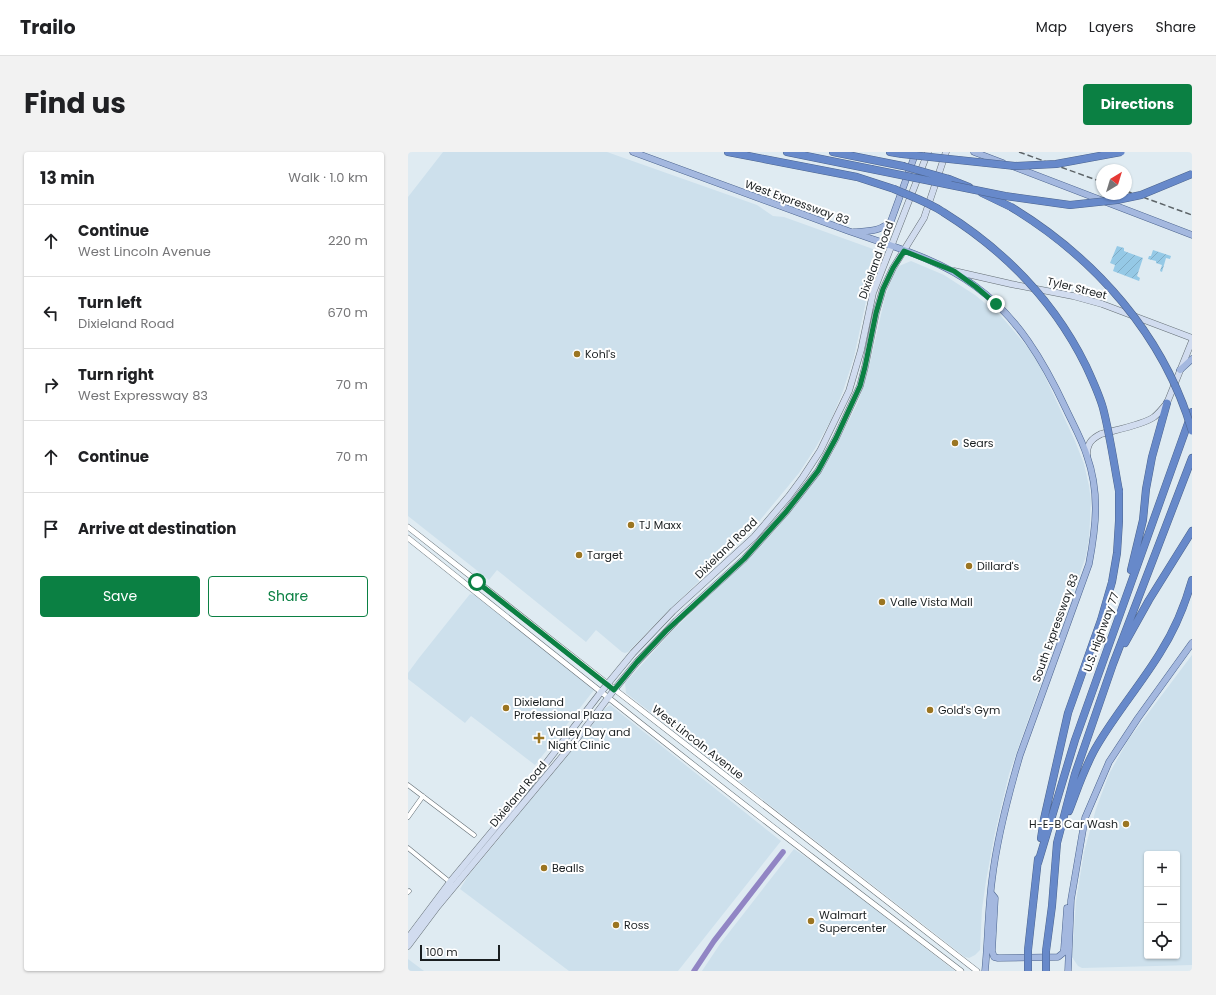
<!DOCTYPE html>
<html lang="en">
<head>
<meta charset="utf-8">
<style>
  :root { --surface:#fff; --page:#f2f2f2; --text:#202124; --muted:#757577; --line:#e0e0e0; --accent:#0b8043 }
  body { margin:0; font-family:Poppins,sans-serif; background:var(--page); color:var(--text) }
  .controls { position:absolute; right:12px; bottom:12px; display:grid; overflow:hidden; border-radius:4px; box-shadow:0 1px 3px #0004 }
  .controls button { width:36px; height:36px; display:grid; place-items:center; padding:0; border:0; border-bottom:1px solid var(--line); background:var(--surface); color:var(--text); font:20px sans-serif }
  .compass { position:absolute; left:688px; top:12px; width:36px; height:36px; border-radius:50%; background:var(--surface); box-shadow:0 1px 3px #0004; rotate:38deg }
  .scale { position:absolute; left:12px; bottom:10px; width:80px; box-sizing:border-box; padding-left:4px; border:2px solid #191e20; border-top:0; font-size:11px; line-height:14px; white-space:nowrap; color:#191e20; -webkit-text-stroke:3px #fff; paint-order:stroke }
  .stop { position:absolute; width:12px; height:12px; margin:-9px; border:3px solid #0b8043; border-radius:50%; background:#fff }
  .stop.end { background:#0b8043; border-color:#fff; box-shadow:0 1px 4px #0008 }
  .list { margin:0; padding:0; list-style:none }
  h2 { display:flex; justify-content:space-between; align-items:center; height:52px; margin:0; padding:0 16px; font-size:17px }
  h2 small { font-size:13px; font-weight:400; color:var(--muted) }
  .list li { display:grid; grid-template-columns:26px 1fr auto; gap:12px; align-items:center; box-sizing:border-box; height:72px; padding:0 16px; border-top:1px solid var(--line) }
  .list b { display:block; font-size:15px; white-space:nowrap }
  .list p { margin:0; font-size:13px; white-space:nowrap; color:var(--muted) }
  .list em { font-size:13px; font-style:normal; color:var(--muted) }
  .actions { display:flex; gap:8px; padding:12px 16px }
  .actions a { flex:1; padding:9px 0; border:1px solid var(--accent); border-radius:4px; text-align:center; font-size:14px; color:var(--accent) }
  .actions .main { background:var(--accent); color:#fff }
  .icon { flex:none; width:22px; height:22px; fill:none; stroke:currentColor; stroke-width:2; stroke-linecap:round; stroke-linejoin:round }
  .map { position:relative; flex:none; width:784px; height:819px; overflow:hidden; border-radius:4px }
  header { display:flex; align-items:center; gap:24px; box-sizing:border-box; height:56px; padding:0 20px; background:var(--surface); border-bottom:1px solid var(--line) }
  header strong { font-size:19px }
  nav { display:flex; gap:22px; margin-inline-start:auto; font-size:14px }
  .intro { display:flex; align-items:center; justify-content:space-between; box-sizing:border-box; height:96px; padding:0 24px }
  h1 { margin:0; font-size:28px }
  .button { padding:10px 18px; border-radius:4px; background:var(--accent); color:#fff; font-size:14px; font-weight:700 }
  main { display:flex; gap:24px; padding:0 24px }
  aside { flex:1; background:var(--surface); border-radius:4px; box-shadow:0 1px 3px #0004 }
  .map>svg:first-child { display:block }
  .built { fill:#cde0ec; fill-rule:evenodd }
  .garden { fill:url(#garden-furrows) }
  .lines { fill:none; stroke-linecap:round; stroke-linejoin:round }
  .canal { stroke:#9185c4; stroke-width:5.5 }
  .minor-casing { stroke:#646e74; stroke-width:5 }
  .tertiary-casing { stroke:#646e74; stroke-width:6 }
  .secondary-casing { stroke:#646e74; stroke-width:7 }
  .primary-casing { stroke:#4c648e; stroke-width:7 }
  .motorway-casing { stroke:#4c648e; stroke-width:8 }
  .minor { stroke:#fff; stroke-width:4 }
  .tertiary { stroke:#fff; stroke-width:5 }
  .secondary { stroke:#d1dcef; stroke-width:6 }
  .primary { stroke:#a4b8df; stroke-width:6 }
  .motorway { stroke:#6789ca; stroke-width:7 }
  .rail { stroke:#5d6468; stroke-width:1.5; stroke-dasharray:6 3; stroke-linecap:butt }
  .motorway-bridge-casing { stroke:#4c648e; stroke-width:8; stroke-linecap:butt }
  .motorway-bridge { stroke:#6789ca; stroke-width:7 }
  .route { stroke:#0b8043; stroke-width:5 }
  .poi-dot { fill:#9b7521; stroke:#fff; stroke-width:1.5 }
  .labels { text-anchor:middle; dominant-baseline:central; stroke-width:4; stroke-linejoin:round; paint-order:stroke }
  .street-label { font-size:11px; fill:#191e20; stroke:#fff }
  .poi-label { font-size:11px; fill:#191e20; stroke:#fff; text-anchor:start }
</style>
</head>
<body>
<header>
<strong>Trailo</strong>
<nav><a>Map</a><a>Layers</a><a>Share</a></nav>
</header>
<div class="intro"><h1>Find us</h1><a class="button">Directions</a></div>
<main>
<aside>
<h2>13 min<small>Walk · 1.0 km</small></h2>
<ul class="list">
<li><svg class="icon" aria-label="ahead" viewBox="0 0 24 24"><path d="M12 20V5M6 11l6-6 6 6"/></svg><div><b>Continue</b><p>West Lincoln Avenue</p></div><em>220 m</em></li>
<li><svg class="icon" aria-label="left" viewBox="0 0 24 24"><path d="M17 20v-9H6M10 6l-5 5 5 5"/></svg><div><b>Turn left</b><p>Dixieland Road</p></div><em>670 m</em></li>
<li><svg class="icon" aria-label="right" viewBox="0 0 24 24"><path d="M7 20v-9h11M14 6l5 5-5 5"/></svg><div><b>Turn right</b><p>West Expressway 83</p></div><em>70 m</em></li>
<li><svg class="icon" aria-label="ahead" viewBox="0 0 24 24"><path d="M12 20V5M6 11l6-6 6 6"/></svg><div><b>Continue</b></div><em>70 m</em></li>
<li><svg class="icon" aria-label="arrive" viewBox="0 0 24 24"><path d="M6 21V4h12l-3 4 3 4H6"/></svg><div><b>Arrive at destination</b></div></li>
</ul>
<div class="actions"><a class="main">Save</a><a>Share</a></div>
</aside>
<div class="map">
<svg width="784" height="819" viewBox="0 0 784 819">
  <defs>
    <pattern id="garden-furrows" width="10" height="10" patternUnits="userSpaceOnUse"><rect width="10" height="10" fill="#95c9e6"/><path d="M-1 1l2-2M0 10L10 0M9 11l2-2" fill="none" stroke="#80acc5"/></pattern>
  </defs>
  <rect width="100%" height="100%" fill="#dfebf2"/>
  <path class="built" d="M35,0H199L349,53L365,64L376,65L465,97L472,101V107L458,149L446,205L435,239L423,268L408,295L391,321L343,379L258,461L220,500L217,501L214,500L188,478L178,490L89,418L81,428L0,364V45Z
    M503,109L536,123L567,143L593,164L623,199L634,218L667,289L676,312L681,334L683,349L681,387L678,404L601,622L586,685L578,729L574,757L572,798L567,803L561,806L557,805L218,541L217,531L265,478L346,401L369,376L405,331L425,300L450,250L461,215L477,145L485,123L491,114Z
    M62,442L67,443L186,538L127,613L63,564L57,571L0,527V521L11,506Z
    M784,503V813L674,816L670,814L664,805L668,749L676,700L688,657L701,622L720,588ZM739,702H769V804H739Z
    M202,553L373,689L270,819H161L52,737L60,724L174,586L196,557Z
    M386,697L418,719L547,819H294L312,792Z
    M0,807L16,819H0Z"/>
  <path class="garden" d="M709,94L716,96V99L735,106L729,124L732,126L731,129L705,119L707,113L702,111Z
    M745,98L763,104L762,107L758,106L754,120L752,119L754,113L748,111V109L740,107L741,104H743Z"/>
  <g class="lines">
    <path class="canal" d="M286,819L306,789L375,700"/>
    <defs>
      <path id="minor" d="M0,633L66,683
        M0,665L15,644
        M0,696L43,731
        M0,740L1,739"/>
      <path id="tertiary" d="M0,375L210,540L569,819
        M0,386C134,493 268,601 404,705C454,743 504,781 553,819"/>
      <path id="secondary" d="M546,119L603,132L665,144L694,152L784,186
        M679,303C679,292 683,287 693,282C707,278 735,273 746,265C751,261 755,256 759,251L784,189
        M0,786L42,730L105,654L193,540L225,501L265,459L346,385L381,344L395,325L412,299L441,239L453,198L465,141L520,0
        M0,794L30,754L168,588L206,538L229,510L268,469L336,407L378,360L410,319L428,286L452,234L457,215L468,161L475,137L485,116L516,66L538,0"/>
      <path id="primary" d="M225,0C295,26 365,52 435,77C479,93 528,105 567,134C610,165 636,210 658,257C665,272 674,288 679,304C692,341 688,375 681,412L612,603C600,644 589,686 584,728C580,758 580,789 577,819
        M566,0L595,11
        M604,14L784,83
        M446,80C462,79 471,80 483,69L508,0
        M772,218L784,207
        M583,741L587,746L584,799L586,805L590,806L650,805L655,801L656,797L659,756
        M660,819L663,748L677,666L701,610L730,566L784,491"/>
      <path id="motorway" d="M320,0L449,25L486,37
        M379,0L463,17
        M425,0L495,14
        M482,0L494,2
        M541,27L561,35
        M574,41L603,55
        M723,418L735,368L738,337L744,305L759,251
        M717,491L741,448L784,379
        M661,659C670,636 677,613 690,592C709,560 733,532 752,501C766,479 777,453 784,428
        M633,686L636,667L660,561L693,468L704,430L709,401L711,369V339
        M630,711L667,588L784,260
        M620,798L630,707
        M638,799L644,754L649,691L667,622L705,512L784,306"/>
    </defs>
    <use href="#minor" class="minor-casing"/>
    <use href="#tertiary" class="tertiary-casing"/>
    <use href="#secondary" class="secondary-casing"/>
    <use href="#primary" class="primary-casing"/>
    <use href="#motorway" class="motorway-casing"/>
    <use href="#minor" class="minor"/>
    <use href="#tertiary" class="tertiary"/>
    <use href="#secondary" class="secondary"/>
    <use href="#primary" class="primary"/>
    <use href="#motorway" class="motorway"/>
    <path class="rail" d="M611,0L694,30
      M718,39L784,63"/>
    <defs>
      <path id="motorway-bridge" d="M494,2L607,14L648,12L713,0
        M495,14L541,27
        M463,17L597,44L662,53L709,48L733,43L784,22
        M486,37C502,44 520,50 535,60C596,98 646,149 678,214C684,227 691,242 695,256C702,283 706,312 711,339
        M603,55C687,106 756,183 784,279
        M620,819V798
        M638,819V799"/>
    </defs>
    <use href="#motorway-bridge" class="motorway-bridge-casing"/>
    <use href="#motorway-bridge" class="motorway-bridge"/>
  </g>
  <g class="lines">
    <path class="route" d="M69,430L206,538L229,510L258,479L336,407L378,360L410,319L428,286L452,234L457,215L468,161L475,137L485,116L496,99L546,119L568,135L588,152"/>
  </g>
  <g class="poi-dot">
    <circle cx="169" cy="202" r="4"/>
    <circle cx="547" cy="291" r="4"/>
    <circle cx="223" cy="373" r="4"/>
    <circle cx="171" cy="403" r="4"/>
    <circle cx="561" cy="414" r="4"/>
    <circle cx="474" cy="450" r="4"/>
    <circle cx="98" cy="556" r="4"/>
    <circle cx="522" cy="558" r="4"/>
    <path d="M129 580h4v4h4v4h-4v4h-4v-4h-4v-4h4z"/>
    <circle cx="718" cy="672" r="4"/>
    <circle cx="136" cy="716" r="4"/>
    <circle cx="403" cy="769" r="4"/>
    <circle cx="208" cy="773" r="4"/>
  </g>
  <g class="labels">
    <g class="street-label">
      <text transform="translate(389 50) rotate(20)">West Expressway 83</text>
      <text transform="translate(468 108) rotate(-70)">Dixieland Road</text>
      <text transform="translate(669 136) rotate(14)">Tyler Street</text>
      <text transform="translate(318 396) rotate(-44)">Dixieland Road</text>
      <text transform="translate(647 476) rotate(-70)">South Expressway 83</text>
      <text transform="translate(693 480) rotate(-70)">U.S. Highway 77</text>
      <text transform="translate(290 590) rotate(38)">West Lincoln Avenue</text>
      <text transform="translate(110 642) rotate(-50)">Dixieland Road</text>
    </g>
    <g class="poi-label">
      <text x="177" y="202">Kohl's</text>
      <text x="555" y="291">Sears</text>
      <text x="231" y="373">TJ Maxx</text>
      <text x="179" y="403">Target</text>
      <text x="569" y="414">Dillard's</text>
      <text x="482" y="450">Valle Vista Mall</text>
      <text x="106" y="550">Dixieland<tspan x="106" dy="13">Professional Plaza</tspan></text>
      <text x="530" y="558">Gold's Gym</text>
      <text x="140" y="580">Valley Day and<tspan x="140" dy="13">Night Clinic</tspan></text>
      <text x="710" y="672" text-anchor="end">H-E-B Car Wash</text>
      <text x="144" y="716">Bealls</text>
      <text x="411" y="763">Walmart<tspan x="411" dy="13">Supercenter</tspan></text>
      <text x="216" y="773">Ross</text>
    </g>
  </g>
</svg>
<div class="controls">
<button>+</button>
<button>−</button>
<button><svg class="icon" aria-label="locate" viewBox="0 0 24 24"><circle cx="12" cy="12" r="6"/><path d="M12 2v4M12 18v4M2 12h4M18 12h4"/></svg></button>
</div>
<svg class="compass" viewBox="-18 -18 36 36"><path d="M0-13l5 13h-10z" fill="#e53935"/><path d="M0 13l5-13h-10z" fill="#757577"/></svg>
<div class="scale">100 m</div>
<div class="stop" style="left:69px;top:430px"></div>
<div class="stop end" style="left:588px;top:152px"></div>
</div>
</main>
</body>
</html>
